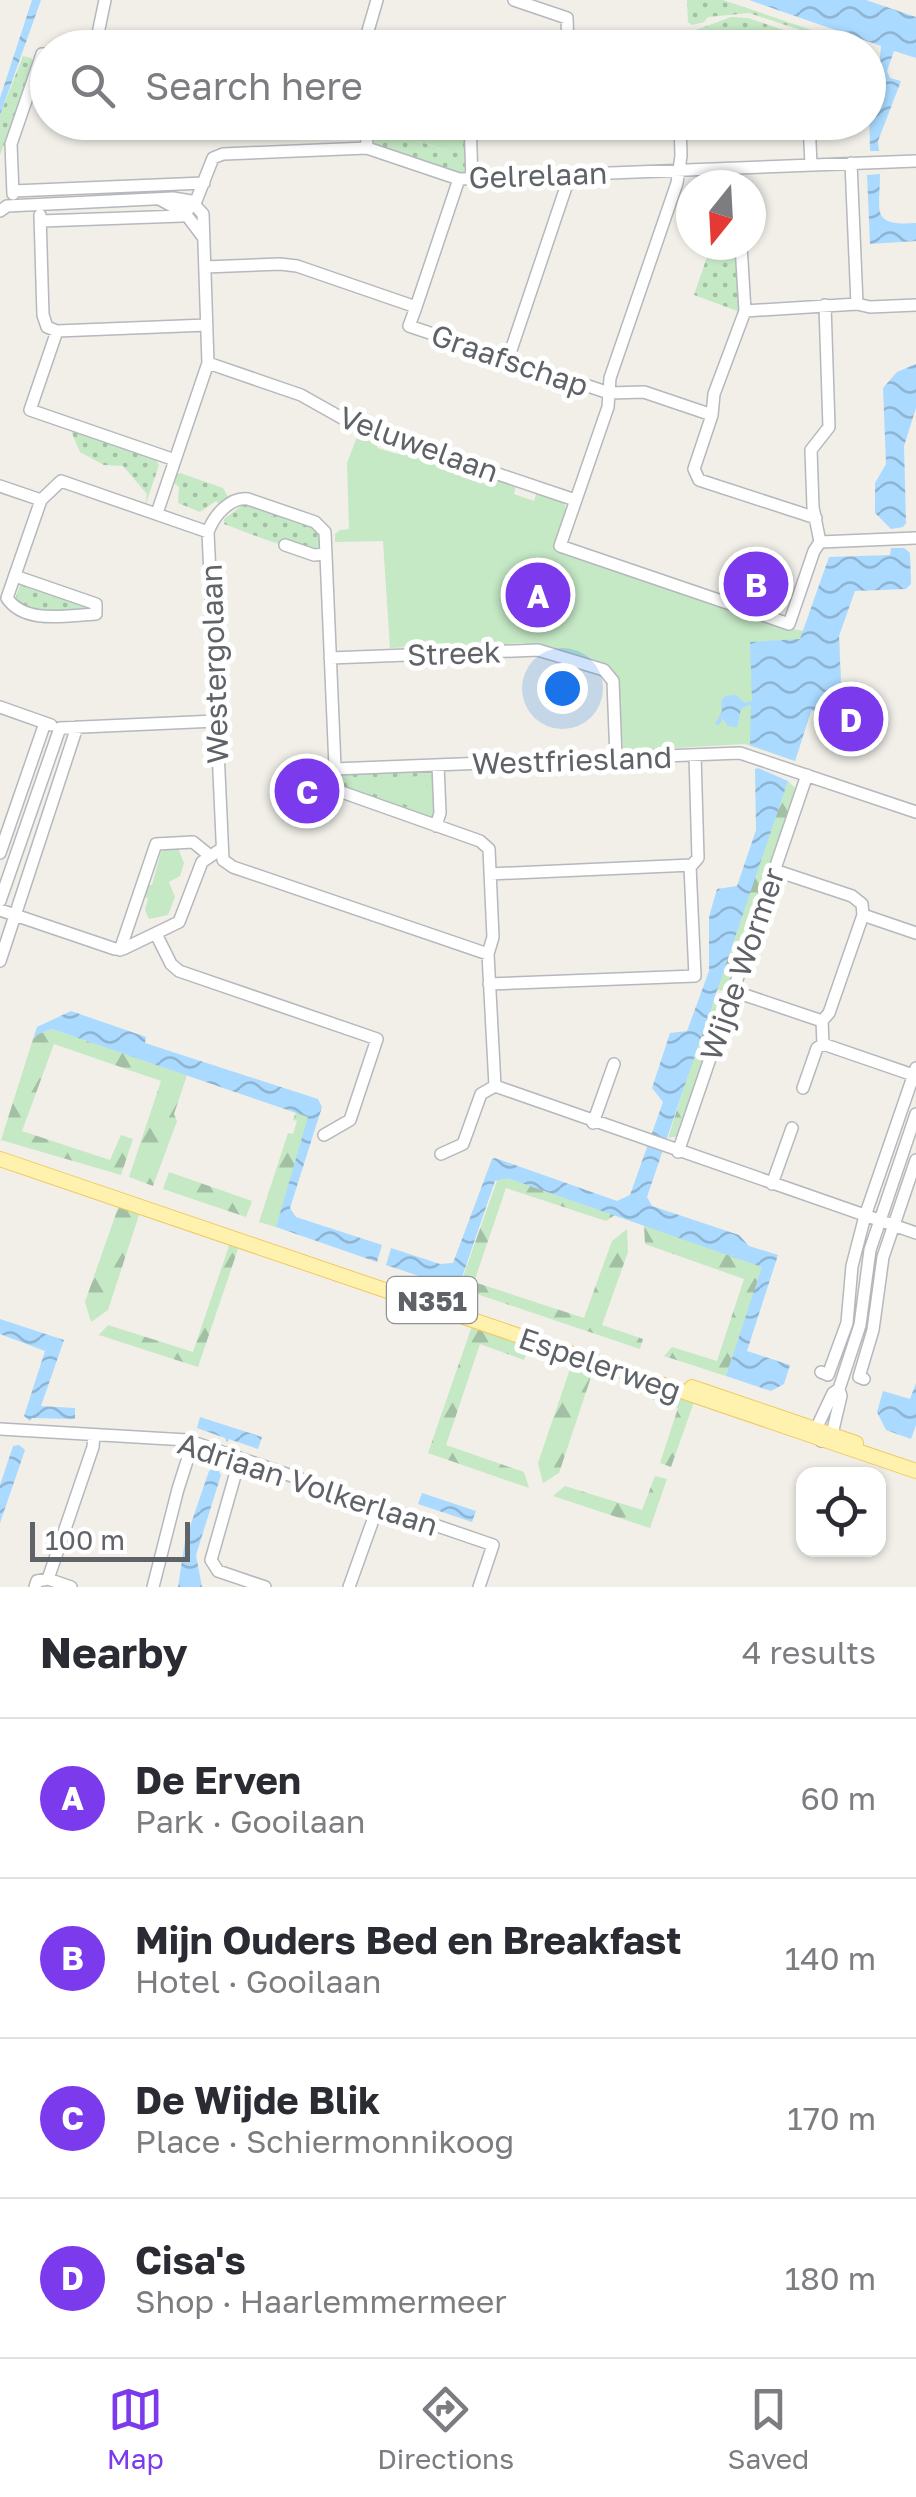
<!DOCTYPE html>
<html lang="en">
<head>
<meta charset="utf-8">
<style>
  :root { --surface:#fff; --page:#f7f7f7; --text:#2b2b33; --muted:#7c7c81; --line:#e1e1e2; --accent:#7c3aed }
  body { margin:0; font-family:"Golos Text",sans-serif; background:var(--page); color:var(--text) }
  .controls { position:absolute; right:30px; bottom:30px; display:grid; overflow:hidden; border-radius:20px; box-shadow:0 2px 8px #0004 }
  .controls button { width:90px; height:90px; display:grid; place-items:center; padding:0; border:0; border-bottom:2px solid var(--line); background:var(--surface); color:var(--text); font:50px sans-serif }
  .compass { position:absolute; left:676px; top:170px; width:90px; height:90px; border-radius:50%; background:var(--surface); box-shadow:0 2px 8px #0004; rotate:198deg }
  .scale { position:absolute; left:30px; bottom:25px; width:160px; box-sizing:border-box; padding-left:10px; border:5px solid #5f6368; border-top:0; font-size:28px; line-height:35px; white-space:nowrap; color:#5f6368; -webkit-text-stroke:8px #fff; paint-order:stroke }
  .you { position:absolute; left:562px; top:688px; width:35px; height:35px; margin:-25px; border:8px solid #fff; border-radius:50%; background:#1a73e8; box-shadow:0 0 0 15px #1a73e833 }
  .badge { display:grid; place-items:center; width:65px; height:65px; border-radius:50%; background:var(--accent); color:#fff; font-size:32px; font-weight:700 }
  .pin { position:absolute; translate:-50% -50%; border:5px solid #fff; box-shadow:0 2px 10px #0006 }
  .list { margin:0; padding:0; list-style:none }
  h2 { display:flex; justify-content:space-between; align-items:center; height:130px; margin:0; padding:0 40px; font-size:42px }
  h2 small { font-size:32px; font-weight:400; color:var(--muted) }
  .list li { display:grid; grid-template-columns:65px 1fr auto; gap:30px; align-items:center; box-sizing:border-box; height:160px; padding:0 40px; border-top:2px solid var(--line) }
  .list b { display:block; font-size:38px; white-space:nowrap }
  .list p { margin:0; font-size:32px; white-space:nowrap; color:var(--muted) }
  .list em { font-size:32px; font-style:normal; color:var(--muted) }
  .icon { flex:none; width:55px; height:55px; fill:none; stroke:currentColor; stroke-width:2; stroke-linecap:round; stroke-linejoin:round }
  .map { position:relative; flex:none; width:916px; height:1587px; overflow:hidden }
  .search { position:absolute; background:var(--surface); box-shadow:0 2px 8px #0004; left:30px; right:30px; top:30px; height:110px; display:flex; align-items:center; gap:25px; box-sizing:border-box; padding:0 35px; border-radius:55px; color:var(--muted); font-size:38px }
  .sheet { height:770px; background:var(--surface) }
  nav { display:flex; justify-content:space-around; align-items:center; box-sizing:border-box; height:140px; border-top:2px solid var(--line); background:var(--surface); font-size:28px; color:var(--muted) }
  nav a { display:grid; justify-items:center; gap:5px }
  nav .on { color:var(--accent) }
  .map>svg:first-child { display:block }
  .grass { fill:url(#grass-dots) }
  .forest { fill:url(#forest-firs) }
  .green { fill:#c5e8c5 }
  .water { fill:url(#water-waves) }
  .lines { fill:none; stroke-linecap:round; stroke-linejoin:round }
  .minor-casing { stroke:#b5b8bc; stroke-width:14 }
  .major-casing { stroke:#f2c960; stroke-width:16 }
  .minor { stroke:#fff; stroke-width:11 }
  .major { stroke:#fff2af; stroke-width:14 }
  .labels { text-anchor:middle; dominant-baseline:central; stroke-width:10; stroke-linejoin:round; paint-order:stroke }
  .shield { fill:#fff; stroke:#8f9295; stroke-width:2.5 }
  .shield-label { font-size:28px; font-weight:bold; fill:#5f6368 }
  .street-label { font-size:30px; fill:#5f6368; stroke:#fff }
</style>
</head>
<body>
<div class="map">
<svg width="916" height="1587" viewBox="0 0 916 1587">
  <defs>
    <pattern id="grass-dots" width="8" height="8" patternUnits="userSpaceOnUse" patternTransform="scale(2.5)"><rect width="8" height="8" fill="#c5e8c5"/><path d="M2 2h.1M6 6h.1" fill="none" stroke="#a3c0a4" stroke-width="1.8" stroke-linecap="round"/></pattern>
    <pattern id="forest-firs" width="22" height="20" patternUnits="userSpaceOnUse" patternTransform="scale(2.5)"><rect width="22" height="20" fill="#c5e8c5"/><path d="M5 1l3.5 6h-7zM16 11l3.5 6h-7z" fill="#a3c0a4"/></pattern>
    <pattern id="water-waves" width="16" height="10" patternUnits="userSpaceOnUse" patternTransform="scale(2.5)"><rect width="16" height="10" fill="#aadaff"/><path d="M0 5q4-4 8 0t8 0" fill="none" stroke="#8eb4d2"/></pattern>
  </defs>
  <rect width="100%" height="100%" fill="#f1efe8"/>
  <path class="grass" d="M687,0H723L862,47H851L749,13L708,17L704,22L692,25L688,22Z
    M731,17L748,18L808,38L809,47H681L685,34Z
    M23,56L31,58L34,63L0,155V115Z
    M444,123H464L468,162L464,174L378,146L371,138V132L376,137L388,128C401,140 425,141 442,150L448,136Z
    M711,245H737L740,312L694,295Z
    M71,431L156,460L159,465L145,506L147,494L123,466L104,465L80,452Z
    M180,473L223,488L229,499L221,506L216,501L200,512L178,503L179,487L173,482L176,475Z
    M247,502L250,507L316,526L321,533L322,549C296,555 250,533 224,524V519Z
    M21,582L26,587L77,604L82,603L85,607C65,619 35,611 14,603Z
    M428,770L434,776L435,813L429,818L341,787L343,774Z"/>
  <path class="forest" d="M788,781L795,788L794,795L725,992L716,989Z
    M714,994L725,999L679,1136L668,1138Z
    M52,1029L187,1075L174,1114L177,1121L153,1186L129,1177L161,1081L54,1044L22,1131L110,1160L121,1135L133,1139L121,1175L1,1140L33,1039L38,1034Z
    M296,1112L309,1117L276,1227L259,1222L288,1133L293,1134L297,1121L293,1120Z
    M169,1172L252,1201L246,1217L163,1189Z
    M498,1178H507L615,1215L606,1221L506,1188L474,1282L584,1318L612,1241L627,1229L628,1252L602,1325L643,1339L640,1349L459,1288Z
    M119,1205L140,1212L108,1310L91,1322L85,1302Z
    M644,1225L763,1267L726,1376L664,1356L672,1347L717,1361L744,1279L645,1244Z
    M230,1243L239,1246L198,1367L99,1335L108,1325L193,1352Z
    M472,1326L530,1345L524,1360L480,1344L446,1445L524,1472L529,1488L428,1453Z
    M573,1360L594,1368L559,1473L543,1483L538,1463Z
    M655,1388L694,1402L671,1467L660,1463L678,1408L651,1399Z
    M655,1476L667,1479L650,1528L553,1496L565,1486L642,1510Z"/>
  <path class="green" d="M389,123H444L448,131L449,147L442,150C425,140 401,141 388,128Z
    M359,432L380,439L377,448L397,454L400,446L457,465L454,474L474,481L478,472L516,485L514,494L534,501L537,492L563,501L567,511L555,549L792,629L839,636L842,710L811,711L795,761L745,744L623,751L616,677L610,669L546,646L521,643L413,650L411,647L390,648L383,541L335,542V534L340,530L349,529L347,463Z
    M427,776L428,808L418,809L345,784L359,778Z
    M168,848H178L184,863L180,876L169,882L175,897L168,915L149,919L145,910L148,899L144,896L148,885H152L161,852Z"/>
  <path class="water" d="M32,0H41L0,115V98Z
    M749,0H866L916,17V58L894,51L887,71L890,78L901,81L878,141L879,151H870L868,71L874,73L879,69L881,46Z
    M880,174C880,212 870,226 916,223V241L870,244L867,175Z
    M916,364V408L904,446L906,523L903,527L891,529L875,513V483L886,464L883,388L897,372Z
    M891,548H904L910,553L911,584L906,589L855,591L839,636L842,710L811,711L795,761L750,745L751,705C736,707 741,718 737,727L728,726L723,719L719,725L715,724L722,711L721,701L725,696L736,695L745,703L752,701L750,642L800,639L829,557L890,555Z
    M758,768L788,781L647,1197L652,1206L739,1235L749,1246L778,1255L747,1351L790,1365L784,1384L771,1391L726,1376L762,1267L507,1178L495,1181L458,1289L386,1265L391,1248L440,1264L453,1263L492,1159L495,1158L617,1201L630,1195L663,1102L652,1088L670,1033L687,1031L709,971V917L717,889L737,886L756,830L755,769Z
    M71,1011L146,1037L145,1043L318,1099L322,1107L290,1208L296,1217L382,1245L377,1262L276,1227L308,1117L52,1029L38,1034L33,1039L37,1027Z
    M0,1319L64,1340L41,1406L75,1408V1419L32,1418L30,1421L24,1416L45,1351L0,1334Z
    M916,1383V1425L911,1439L886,1430L877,1412L883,1391L910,1399Z
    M200,1417L262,1437L258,1449L229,1439L227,1442L225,1438L197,1428Z
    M19,1445L25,1450L0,1523V1485L13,1446Z
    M216,1466L221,1475L196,1555L202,1587H178L185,1541L209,1471Z
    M422,1493L476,1511L472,1522L418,1504Z"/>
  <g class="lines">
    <defs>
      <path id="minor" d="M514,0L567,18L568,48
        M95,48L105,0
        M224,48L363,42
        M363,48L377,0
        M366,122L367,148
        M470,122L472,179
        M680,122L681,156L677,183L610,378L608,407L560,546L789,624L814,551L820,542
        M809,122L811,165
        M851,163L857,304
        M13,191L204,183
        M13,194L11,144L42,54H48
        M161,200L185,213L203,237
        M0,211L7,206L173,198L191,201L203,214L208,363L157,513
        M40,215L43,315L47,327L57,331L207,325
        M41,221L182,216L196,201L213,158L223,154L367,148L459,179L916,161
        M741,245L745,311L714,394L712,415L694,469L699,480L816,518
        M205,267L280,264L297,266L416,307L409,326L609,393L644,392L712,415
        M416,307L459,179
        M745,311L857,304L870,307L916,305
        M57,331L30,410L175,460
        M508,359L566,187V175
        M208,363L301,395L356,426L575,500
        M0,486L41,500
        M820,542L813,507L811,450L829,427L825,305
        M820,542L916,538
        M285,545L314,555L326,554
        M7,598L41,500L61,481L208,532
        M7,598C25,625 68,615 96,614V604L15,576
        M330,658L538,650L604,670L613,681L616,758
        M0,707L51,725
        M334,769L740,753L916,812
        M436,826L440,813L438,765
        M0,853L45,723
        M774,870L852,896L862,904L863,915L916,933
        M490,874L692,865L698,858L695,755
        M0,901L60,728L216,721
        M0,910L115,949H123L179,922L202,862L221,849
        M156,934L171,964L179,971L377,1039L350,1120L324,1135
        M120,950L156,844L193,842L209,855
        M488,954L233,867L223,860L208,532C214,515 230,497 248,499L315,522L325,532L336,790L480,841L489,849L493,937L488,954L495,1086L916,1233
        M0,961L77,727
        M489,984L695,976L690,866
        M733,991L822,1021L823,1044L916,1076
        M822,1021L829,1013L863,915
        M803,1088L817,1048L823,1044
        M593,1123L614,1064
        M678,1152L807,775
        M441,1154L463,1144L481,1094L495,1086
        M772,1184L792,1128
        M821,1372L828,1375L847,1323L852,1266L865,1216L916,1068
        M864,1379L859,1377L873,1330L883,1257L916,1160
        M839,1389L841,1396L832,1434L821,1441L816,1429L833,1393L839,1389L860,1325L870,1250L916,1114
        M0,1429L187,1440L493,1545L479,1587
        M240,1458L211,1560L218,1571L265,1587
        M48,1579L71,1587
        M35,1587L37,1581L48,1579L93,1447L94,1435
        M153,1587L178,1489L193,1442
        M349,1587L378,1506"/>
      <path id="major" d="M0,1159L916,1471
        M692,1387L856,1443"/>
    </defs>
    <use href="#minor" class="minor-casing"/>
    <use href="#major" class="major-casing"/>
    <use href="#minor" class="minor"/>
    <use href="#major" class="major"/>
  </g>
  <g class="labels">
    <rect class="shield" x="387" y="1277" width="90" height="46" rx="8"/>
    <g class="shield-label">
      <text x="432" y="1300">N351</text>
    </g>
    <g class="street-label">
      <text transform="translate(538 175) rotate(-2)">Gelrelaan</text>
      <text transform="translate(510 360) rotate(19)">Graafschap</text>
      <text transform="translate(419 444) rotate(20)">Veluwelaan</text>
      <text transform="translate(454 653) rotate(-2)">Streek</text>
      <text transform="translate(214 664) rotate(-92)">Westergolaan</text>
      <text transform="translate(572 760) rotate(-2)">Westfriesland</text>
      <text transform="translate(742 964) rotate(-71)">Wijde Wormer</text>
      <text transform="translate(600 1364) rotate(19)">Espelerweg</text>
      <text transform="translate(308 1484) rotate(18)">Adriaan Volkerlaan</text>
    </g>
  </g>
</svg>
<div class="controls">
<button><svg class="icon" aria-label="locate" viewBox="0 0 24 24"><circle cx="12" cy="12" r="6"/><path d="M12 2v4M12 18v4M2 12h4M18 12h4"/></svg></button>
</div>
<svg class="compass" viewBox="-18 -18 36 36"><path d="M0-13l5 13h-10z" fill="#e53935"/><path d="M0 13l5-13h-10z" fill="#7c7c81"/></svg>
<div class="scale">100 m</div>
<div class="you"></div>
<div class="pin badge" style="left:538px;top:595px">A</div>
<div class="pin badge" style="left:756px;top:584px">B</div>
<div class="pin badge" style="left:307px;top:791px">C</div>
<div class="pin badge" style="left:851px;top:719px">D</div>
<div class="search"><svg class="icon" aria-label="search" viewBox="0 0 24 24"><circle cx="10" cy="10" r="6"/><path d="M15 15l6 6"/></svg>Search here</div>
</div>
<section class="sheet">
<h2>Nearby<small>4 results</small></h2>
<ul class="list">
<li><span class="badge">A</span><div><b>De Erven</b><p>Park · Gooilaan</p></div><em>60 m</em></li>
<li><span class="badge">B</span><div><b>Mijn Ouders Bed en Breakfast</b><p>Hotel · Gooilaan</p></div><em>140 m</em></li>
<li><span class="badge">C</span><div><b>De Wijde Blik</b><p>Place · Schiermonnikoog</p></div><em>170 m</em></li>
<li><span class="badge">D</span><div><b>Cisa's</b><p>Shop · Haarlemmermeer</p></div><em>180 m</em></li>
</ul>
</section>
<nav>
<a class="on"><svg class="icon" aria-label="map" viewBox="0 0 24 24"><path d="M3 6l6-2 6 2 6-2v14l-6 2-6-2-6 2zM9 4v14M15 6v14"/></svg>Map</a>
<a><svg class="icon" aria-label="directions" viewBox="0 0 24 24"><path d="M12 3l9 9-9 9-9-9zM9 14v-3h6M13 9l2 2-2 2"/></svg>Directions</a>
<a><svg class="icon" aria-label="saved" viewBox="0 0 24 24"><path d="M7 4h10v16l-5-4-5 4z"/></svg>Saved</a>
</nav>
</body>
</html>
